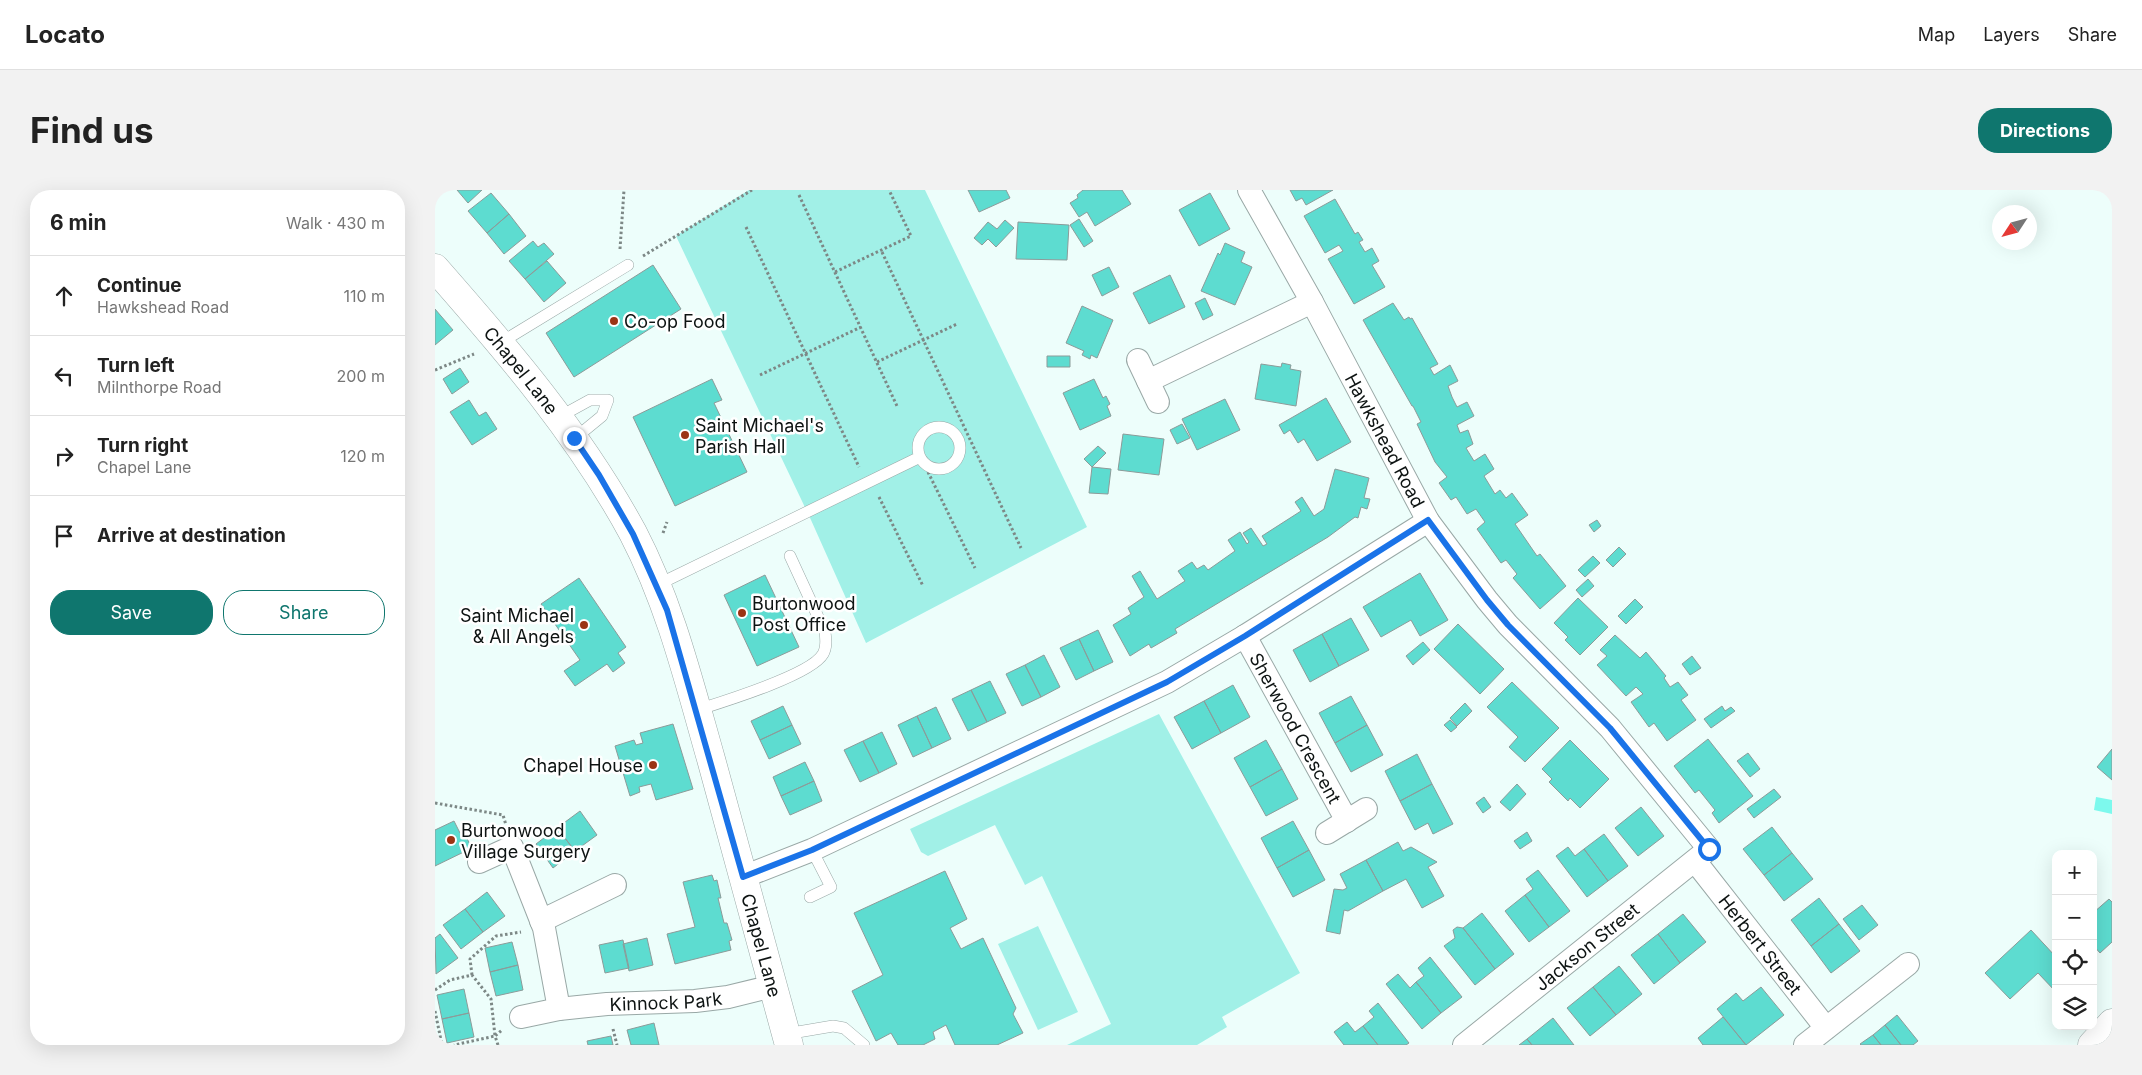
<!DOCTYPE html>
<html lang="en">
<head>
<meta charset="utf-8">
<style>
  :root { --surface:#fff; --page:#f2f2f2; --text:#222; --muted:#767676; --line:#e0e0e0; --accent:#0f766e }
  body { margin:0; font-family:Inter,sans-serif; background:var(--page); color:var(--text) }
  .controls { position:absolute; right:15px; bottom:15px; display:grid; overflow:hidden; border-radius:10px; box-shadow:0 5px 20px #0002 }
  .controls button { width:45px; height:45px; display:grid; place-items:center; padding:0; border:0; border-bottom:1px solid var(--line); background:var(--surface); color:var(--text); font:25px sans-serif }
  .compass { position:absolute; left:1557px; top:15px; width:45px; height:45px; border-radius:50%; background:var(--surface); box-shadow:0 5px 20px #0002; rotate:234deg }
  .stop { position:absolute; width:15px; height:15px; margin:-11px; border:4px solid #1a73e8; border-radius:50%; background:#fff }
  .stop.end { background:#1a73e8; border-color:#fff; box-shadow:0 1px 5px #0008 }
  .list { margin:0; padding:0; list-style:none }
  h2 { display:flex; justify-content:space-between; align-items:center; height:65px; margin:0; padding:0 20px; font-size:21px }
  h2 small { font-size:16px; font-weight:400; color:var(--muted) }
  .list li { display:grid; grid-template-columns:32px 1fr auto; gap:15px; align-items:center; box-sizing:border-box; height:80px; padding:0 20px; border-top:1px solid var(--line) }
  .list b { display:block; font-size:19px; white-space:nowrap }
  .list p { margin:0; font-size:16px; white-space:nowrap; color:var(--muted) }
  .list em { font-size:16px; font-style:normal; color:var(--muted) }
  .actions { display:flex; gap:10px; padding:15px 20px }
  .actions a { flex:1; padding:11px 0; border:1px solid var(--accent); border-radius:20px; text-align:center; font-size:18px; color:var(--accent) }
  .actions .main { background:var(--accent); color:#fff }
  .icon { flex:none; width:28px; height:28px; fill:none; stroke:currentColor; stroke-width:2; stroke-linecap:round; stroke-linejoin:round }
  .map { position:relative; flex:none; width:1677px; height:855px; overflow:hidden; border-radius:20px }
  header { display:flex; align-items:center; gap:30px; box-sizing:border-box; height:70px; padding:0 25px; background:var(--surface); border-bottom:1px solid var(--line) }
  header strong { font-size:24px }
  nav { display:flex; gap:28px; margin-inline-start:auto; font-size:18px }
  .intro { display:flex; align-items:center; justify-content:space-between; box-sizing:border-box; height:120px; padding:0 30px }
  h1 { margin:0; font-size:35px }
  .button { padding:12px 22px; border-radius:20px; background:var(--accent); color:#fff; font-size:18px; font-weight:700 }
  main { display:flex; gap:30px; padding:0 30px }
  aside { flex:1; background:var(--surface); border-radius:20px; box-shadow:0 5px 20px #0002 }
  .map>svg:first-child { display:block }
  .green { fill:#a1f0e7 }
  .water { fill:#7df9ed }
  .building { fill:#5ddcd0; stroke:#8c9b99 }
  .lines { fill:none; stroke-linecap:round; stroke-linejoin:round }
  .service-casing { stroke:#99a8a6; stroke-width:12 }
  .minor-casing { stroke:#99a8a6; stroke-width:24 }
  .tertiary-casing { stroke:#99a8a6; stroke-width:29 }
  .path { stroke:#7d8886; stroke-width:3; stroke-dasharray:2.5 2.5; stroke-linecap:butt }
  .service { stroke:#fff; stroke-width:11 }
  .minor { stroke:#fff; stroke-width:22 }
  .tertiary { stroke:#fff; stroke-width:28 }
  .route { stroke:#1a73e8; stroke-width:6 }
  .poi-dot { fill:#9b3414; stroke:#fff; stroke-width:2 }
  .labels { text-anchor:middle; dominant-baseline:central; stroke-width:5; stroke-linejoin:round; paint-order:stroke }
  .poi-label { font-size:18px; fill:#0d1312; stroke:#fff; text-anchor:start }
  .street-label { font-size:18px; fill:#0d1312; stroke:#fff }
</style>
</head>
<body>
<header>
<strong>Locato</strong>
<nav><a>Map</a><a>Layers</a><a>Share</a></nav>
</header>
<div class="intro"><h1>Find us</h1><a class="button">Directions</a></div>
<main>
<aside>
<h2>6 min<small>Walk · 430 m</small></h2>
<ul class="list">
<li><svg class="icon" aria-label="ahead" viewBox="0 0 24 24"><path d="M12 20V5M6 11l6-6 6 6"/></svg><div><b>Continue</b><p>Hawkshead Road</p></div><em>110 m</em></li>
<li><svg class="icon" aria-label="left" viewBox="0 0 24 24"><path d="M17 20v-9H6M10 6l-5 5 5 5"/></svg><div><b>Turn left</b><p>Milnthorpe Road</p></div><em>200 m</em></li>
<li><svg class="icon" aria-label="right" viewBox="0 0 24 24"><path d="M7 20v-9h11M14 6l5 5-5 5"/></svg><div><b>Turn right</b><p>Chapel Lane</p></div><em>120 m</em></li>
<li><svg class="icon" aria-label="arrive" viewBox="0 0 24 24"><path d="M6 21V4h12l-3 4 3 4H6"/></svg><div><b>Arrive at destination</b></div></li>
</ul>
<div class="actions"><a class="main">Save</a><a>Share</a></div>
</aside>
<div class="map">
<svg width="1677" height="855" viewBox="0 0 1677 855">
  <rect width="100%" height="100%" fill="#edfefb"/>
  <path class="green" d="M314,0H490L652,337L431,453L376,330L241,46Z
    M724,524L865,783L787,827L792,837L762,855H632L676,834L607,686L590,695L560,635L493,666L486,662L475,639Z
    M603,736L643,822L603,840L563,754Z"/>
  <path class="water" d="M1661,607L1677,610V624L1659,620Z"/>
  <path class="building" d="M22,0H47L33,13Z
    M533,0H571L575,8L544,22Z
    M648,0H687L696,14L660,36L652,22L644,27L635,13L643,8L642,5Z
    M855,0H898L871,15L867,8L861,11Z
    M56,3L74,24L52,43L33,21Z
    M775,3L795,39L764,56L744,20Z
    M900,9L920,44L923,42L928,50L924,52L930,62L937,58L944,71L937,75L950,97L919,114L893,69L908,61L904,55L890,63L869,26Z
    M74,24L91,46L69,64L52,43Z
    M644,29L658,51L649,57L635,35Z
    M570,30L579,38L561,57L553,49L547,55L539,48L553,32L562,39Z
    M583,32L634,35L632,70L581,69Z
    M98,51L103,57L109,53L119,64L90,89L74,71Z
    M790,53L810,62L806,72L817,77L800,115L766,101L783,63L785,65Z
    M112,71L131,93L109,112L90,89Z
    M218,75L246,119L139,187L111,143Z
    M674,77L684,97L667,106L657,85Z
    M735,85L750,117L714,134L698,103Z
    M770,108L778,125L768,130L760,113Z
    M958,113L969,130L974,127L975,129L977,128L1003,174L995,178L999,185L1015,175L1023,191L1013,196L1017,207L1022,217L1032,212L1039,226L1022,235L1025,243L1033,240L1038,254L1031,258L1039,271L1050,264L1059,279L1049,286L1060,304L1065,300L1071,308L1077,303L1093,325L1080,334L1102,366L1105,364L1131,396L1105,419L1078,388L1082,384L1071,370L1066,373L1042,339L1050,332L1041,319L1032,324L1021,307L1016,310L1004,293L1012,287L1000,272L982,234L986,232L978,216H977L928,130Z
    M647,116L678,130L662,168L656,165L655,169L647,165L649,161L631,153Z
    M0,119L18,140L0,155Z
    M612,166H635V177H612Z
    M847,173L856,175L855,179L866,181L861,216L820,209L826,174L846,177Z
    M25,178L34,192L17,204L8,189Z
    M277,189L287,210L279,213L312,282L240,316L198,227Z
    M659,189L668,208L671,206L675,214L672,216L676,226L645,240L628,203Z
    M891,208L916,252L882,271L869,249L863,253L855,240L849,244L844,235Z
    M790,209L805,240L762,260L747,229Z
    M34,210L44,226L51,222L62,239L37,255L15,222Z
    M747,234L755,248L742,254L735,240Z
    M688,244L729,249L724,285L683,280Z
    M663,256L671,263L657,277L649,269Z
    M657,277L676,279L673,304L654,303Z
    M900,279L934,288L929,308L935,309L932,319L926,317L923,328L920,327L893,347L740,439L742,443L716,458L714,454L695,466L678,435L696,424L693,418L709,407L697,386L705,381L722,409L750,391L743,381L757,372L762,379L769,375L773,380L800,361L793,350L805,342L812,354L814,352L808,343L816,338L828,356L832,354L827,346L866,321L860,312L867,307L879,326L889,319Z
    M1162,330L1166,336L1159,342L1154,335Z
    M1184,357L1191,364L1178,377L1171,370Z
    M1158,366L1165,373L1150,387L1143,380Z
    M985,383L1013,430L985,446L976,430L946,447L928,417Z
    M330,385L364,457L322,476L289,405Z
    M144,388L191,457L183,463L190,473L178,482L172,474L140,496L129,481L145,470L106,414Z
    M1153,389L1159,396L1147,407L1141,400Z
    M1143,408L1173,437L1145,465L1130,450L1133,447L1119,433Z
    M1200,409L1208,417L1191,434L1183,426Z
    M916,428L934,460L904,476L887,444Z
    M1023,434L1069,479L1045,504L999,459Z
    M663,440L678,472L659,481L644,449Z
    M887,444L904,476L875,492L858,460Z
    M1180,445L1205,468L1211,462L1231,486L1229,488L1235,497L1243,492L1253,505L1246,510L1261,530L1232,551L1219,533L1214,537L1196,512L1208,504L1201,497L1191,506L1162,475L1172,466L1165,460Z
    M644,449L659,481L641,490L625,458Z
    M988,452L995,460L978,475L971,466Z
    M609,465L625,497L606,507L590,475Z
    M1257,466L1266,478L1255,485L1247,474Z
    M590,475L606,507L587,516L571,484Z
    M555,491L571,523L552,532L536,500Z
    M1077,492L1124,538L1090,572L1074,557L1083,547L1052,517Z
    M798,495L815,527L786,543L769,511Z
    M536,500L552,532L533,541L517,509Z
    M916,506L932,535L900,553L884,523Z
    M769,511L786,543L757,559L739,527Z
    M1030,513L1037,521L1022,536L1015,528Z
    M348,516L357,535L325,550L316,531Z
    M1287,516L1290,521L1296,517L1300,521L1276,538L1269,529Z
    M501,517L516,549L497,558L482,526Z
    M482,526L497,558L478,567L463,535Z
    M1015,530L1022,537L1016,542L1009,535Z
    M238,534L258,599L221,610L216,594L204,597L205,602L195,606L180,556L199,550L201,555L208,553L205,543Z
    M357,535L366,554L334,569L325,550Z
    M932,535L948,565L916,582L900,553Z
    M447,542L462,574L444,583L428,551Z
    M1273,549L1318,606L1284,633L1277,623L1280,620L1264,600L1260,603L1239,576Z
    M831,550L847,579L815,597L799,568Z
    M1135,550L1174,589L1145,618L1135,608L1133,611L1114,592L1117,589L1107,579Z
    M428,551L444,583L425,592L409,560Z
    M1677,559V590L1662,577Z
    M1313,563L1325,579L1315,587L1302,571Z
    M982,564L997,594L965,611L950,581Z
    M370,572L379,591L346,606L338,587Z
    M847,579L863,609L831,626L815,597Z
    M379,591L387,611L355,625L346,606Z
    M997,594L1018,634L998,644L993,633L980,640L965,611Z
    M1082,594L1091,604L1075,621L1065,612Z
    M1339,599L1346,607L1319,628L1312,619Z
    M1049,607L1056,617L1048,623L1041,613Z
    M1206,617L1229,646L1203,666L1180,638Z
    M145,621L162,645L140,661L122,638Z
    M19,631L25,643L28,641L37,658L0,676V640Z
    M858,631L874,660L842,678L826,648Z
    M1337,637L1357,663L1329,685L1308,659Z
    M122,638L140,661L118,678L101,654Z
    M1092,642L1097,651L1085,659L1079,651Z
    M1169,644L1193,676L1173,691L1149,659Z
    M963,652L968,661L976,657L1002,672L993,677L1009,706L987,718L971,689L948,701L931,670Z
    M1133,657L1140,666L1149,659L1173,691L1152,707L1121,666Z
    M874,660L890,690L858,707L842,678Z
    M1357,663L1378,689L1349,711L1329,685Z
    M931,670L948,701L913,721L909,720L905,744L891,741L899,699L908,700L912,698L905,684Z
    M1103,680L1135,721L1114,737L1090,705L1098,699L1091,689Z
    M510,681L532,729L515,738L526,759L548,748L581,818L578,824L588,843L562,855H520L511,835L498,842L500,849L488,855H463L456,843L441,851L417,801L448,785L419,723Z
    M277,685L279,691L282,690L286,708H283L289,733H292L297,750L294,751L296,760L240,774L232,744L260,737L248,692Z
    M52,702L70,726L48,742L30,719Z
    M1090,705L1114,737L1094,752L1070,721Z
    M1384,708L1404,734L1376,756L1356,730Z
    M1674,709L1677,712V752L1665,763L1658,755V723Z
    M1427,715L1443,735L1424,750L1408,729Z
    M30,719L48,742L26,759L8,735Z
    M1047,723L1079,764L1060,779L1028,738Z
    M1248,724L1271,752L1245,773L1223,744Z
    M1404,734L1425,761L1396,783L1376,756Z
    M1022,737L1028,738L1060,779L1040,795L1009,756L1020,748L1018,740Z
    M1596,740L1621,767V802L1603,783L1575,809L1550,783Z
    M5,744L23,768L1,784L0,748Z
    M1223,744L1245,773L1219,794L1196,765Z
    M212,748L218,775L194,781L188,754Z
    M188,750L194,778L170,783L164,755Z
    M77,752L83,775L55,782L50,758Z
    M995,767L1027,807L1006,823L981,792L989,786L983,778Z
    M83,775L88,800L61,806L55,782Z
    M1184,776L1207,804L1181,825L1158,797Z
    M963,784L975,798L981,792L1006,823L987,839L951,794Z
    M1158,797L1181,825L1155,846L1132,818Z
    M1326,797L1349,825L1311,855L1282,819L1301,803L1308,811Z
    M29,799L34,823L7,829L2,805Z
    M943,813L974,853L971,855H943L928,836L939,827L934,821Z
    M34,823L39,847L12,853L7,829Z
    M1462,825L1483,851L1478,855H1466L1450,835Z
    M1288,827L1311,855H1268L1263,848Z
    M1118,828L1139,855H1097L1092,849Z
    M912,832L920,842L928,836L943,855H909L899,842Z
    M219,833L224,855H196L192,840Z
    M1450,835L1466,855H1446L1438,845Z
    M1438,845L1446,855H1426L1425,854Z
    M176,846L178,855H153L152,851Z
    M1092,849L1097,855H1084Z"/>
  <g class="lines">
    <defs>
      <path id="service" d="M65,153L193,75
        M124,227L155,210H173L167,226L139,249
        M483 258a21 21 0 1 1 42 0a21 21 0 1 1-42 0Z
        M222,395L485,267
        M262,520C287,512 376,485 388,464C392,457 391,449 390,442L355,366
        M375,707L396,697L377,660
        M351,844L398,836L409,838L429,855"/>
      <g id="minor">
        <path id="s1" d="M814,0L877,112L993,331L1052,410L1073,435L1175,538L1274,659L1029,855"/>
        <path d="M703,170L723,212"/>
        <path d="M713,191L877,112"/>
        <path id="s2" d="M810,446L912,631"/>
        <path d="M892,643L931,619"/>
        <path id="s3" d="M1260,671L1391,838"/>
        <path d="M44,672L77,657L109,738L124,819"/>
        <path d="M308,687L377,660L732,492L810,446L993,331"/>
        <path d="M106,731L180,695"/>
        <path id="s4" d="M86,827L124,819L172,814L260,811L293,807L338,796"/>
        <path d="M1370,855L1473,774"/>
      </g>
      <g id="tertiary">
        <path id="s5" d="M0,78C73,161 145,245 198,343C235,414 254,492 276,569C302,664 328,760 354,855"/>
        <path d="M1657,855L1677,833"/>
      </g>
    </defs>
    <use href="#service" class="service-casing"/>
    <use href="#minor" class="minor-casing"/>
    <use href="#tertiary" class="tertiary-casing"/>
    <path class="path" d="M364,5L462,216
      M311,37L424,277
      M185,59L189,0
      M447,62L586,358
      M208,66L317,0
      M400,82L476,46L454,0
      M442,172L522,134
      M0,180L39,164
      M325,185L426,137
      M493,282L540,378
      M444,307L488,396
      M228,343L232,332
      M0,613L68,625L71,635
      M37,785L35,769L61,746L86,742
      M0,800L15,790L37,785L56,809L60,846L19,855
      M0,821L7,855
      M178,839L182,855
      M63,855L60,846L67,840"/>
    <use href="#service" class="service"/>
    <use href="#minor" class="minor"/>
    <use href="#tertiary" class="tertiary"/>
  </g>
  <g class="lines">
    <path class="route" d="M139,248L164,285L198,344L232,420L308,687L377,660L732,492L810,446L993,330L1052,410L1073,435L1175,538L1274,659"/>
  </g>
  <g class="poi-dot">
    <circle cx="179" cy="131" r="5"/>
    <circle cx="250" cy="245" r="5"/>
    <circle cx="307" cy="423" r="5"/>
    <circle cx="149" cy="435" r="5"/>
    <circle cx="218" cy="575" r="5"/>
    <circle cx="16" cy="650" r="5"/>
  </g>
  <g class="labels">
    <g class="poi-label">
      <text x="189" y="131">Co-op Food</text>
      <text x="260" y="235">Saint Michael's<tspan x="260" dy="21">Parish Hall</tspan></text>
      <text x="317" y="413">Burtonwood<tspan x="317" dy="21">Post Office</tspan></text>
      <text x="139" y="425" text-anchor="end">Saint Michael<tspan x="139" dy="21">&amp; All Angels</tspan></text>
      <text x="208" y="575" text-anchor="end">Chapel House</text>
      <text x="26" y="640">Burtonwood<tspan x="26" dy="21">Village Surgery</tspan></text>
    </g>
    <g class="street-label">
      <text stroke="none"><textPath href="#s5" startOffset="134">Chapel Lane</textPath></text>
      <text stroke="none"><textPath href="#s1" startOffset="285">Hawkshead Road</textPath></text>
      <text stroke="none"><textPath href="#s2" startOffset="105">Sherwood Crescent</textPath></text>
      <text stroke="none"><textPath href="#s5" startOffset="764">Chapel Lane</textPath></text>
      <text stroke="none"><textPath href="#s3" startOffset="106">Herbert Street</textPath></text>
      <text transform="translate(1152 757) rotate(-39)">Jackson Street</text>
      <text stroke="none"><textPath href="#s4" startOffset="146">Kinnock Park</textPath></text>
    </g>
  </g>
</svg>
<div class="controls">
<button>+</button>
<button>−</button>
<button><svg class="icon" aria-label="locate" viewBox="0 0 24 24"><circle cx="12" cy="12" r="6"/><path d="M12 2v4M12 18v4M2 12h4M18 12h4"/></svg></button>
<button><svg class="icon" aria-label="layers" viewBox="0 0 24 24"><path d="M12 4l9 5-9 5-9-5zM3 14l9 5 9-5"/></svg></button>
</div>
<svg class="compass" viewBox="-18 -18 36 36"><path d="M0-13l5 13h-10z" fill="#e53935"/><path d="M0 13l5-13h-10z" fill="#767676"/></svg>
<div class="stop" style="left:1274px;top:659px"></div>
<div class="stop end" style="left:139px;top:248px"></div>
</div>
</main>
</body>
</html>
